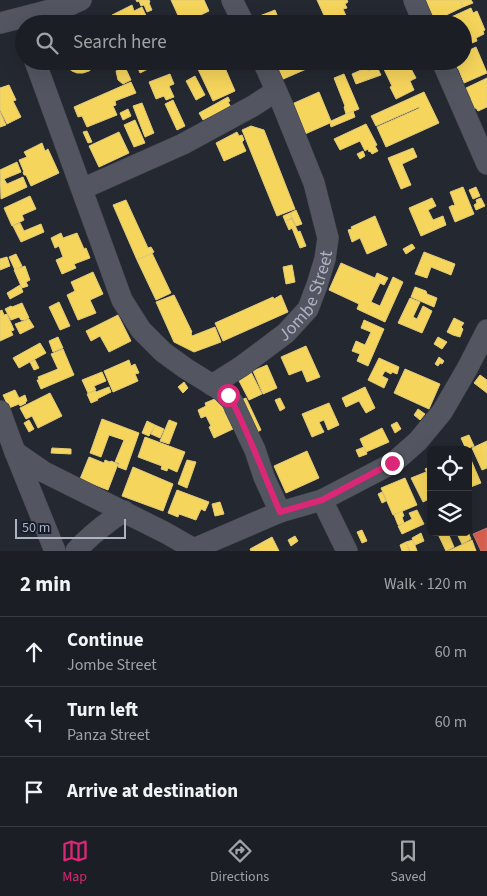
<!DOCTYPE html>
<html lang="en">
<head>
<meta charset="utf-8">
<style>
  :root { --surface:#1b1e24; --page:#282b31; --text:#f1f3f6; --muted:#a0a2a6; --line:#393c41; --accent:#db2777 }
  body { margin:0; font-family:"Source Sans 3",sans-serif; background:var(--page); color:var(--text) }
  .controls { position:absolute; right:15px; bottom:15px; display:grid; overflow:hidden; border-radius:8px; box-shadow:0 5px 20px #0002 }
  .controls button { width:45px; height:45px; display:grid; place-items:center; padding:0; border:0; border-bottom:1px solid var(--line); background:var(--surface); color:var(--text); font:25px sans-serif }
  .scale { position:absolute; left:15px; bottom:12px; width:111px; box-sizing:border-box; padding-left:5px; border:2px solid #abb2c4; border-top:0; font-size:14px; line-height:18px; white-space:nowrap; color:#abb2c4; -webkit-text-stroke:4px #171d2b; paint-order:stroke }
  .stop { position:absolute; width:15px; height:15px; margin:-11px; border:4px solid #db2777; border-radius:50%; background:#fff }
  .stop.end { background:#db2777; border-color:#fff; box-shadow:0 1px 5px #0008 }
  .list { margin:0; padding:0; list-style:none }
  h2 { display:flex; justify-content:space-between; align-items:center; height:65px; margin:0; padding:0 20px; font-size:21px }
  h2 small { font-size:16px; font-weight:400; color:var(--muted) }
  .list li { display:grid; grid-template-columns:32px 1fr auto; gap:15px; align-items:center; box-sizing:border-box; height:70px; padding:0 20px; border-top:1px solid var(--line) }
  .list b { display:block; font-size:19px; white-space:nowrap }
  .list p { margin:0; font-size:16px; white-space:nowrap; color:var(--muted) }
  .list em { font-size:16px; font-style:normal; color:var(--muted) }
  .icon { flex:none; width:28px; height:28px; fill:none; stroke:currentColor; stroke-width:2; stroke-linecap:round; stroke-linejoin:round }
  .map { position:relative; flex:none; width:487px; height:551px; overflow:hidden }
  .search { position:absolute; background:var(--surface); box-shadow:0 5px 20px #0002; left:15px; right:15px; top:15px; height:55px; display:flex; align-items:center; gap:12px; box-sizing:border-box; padding:0 18px; border-radius:28px; color:var(--muted); font-size:19px }
  .sheet { height:275px; background:var(--surface) }
  nav { display:flex; justify-content:space-around; align-items:center; box-sizing:border-box; height:70px; border-top:1px solid var(--line); background:var(--surface); font-size:14px; color:var(--muted) }
  nav a { display:grid; justify-items:center; gap:2px }
  nav .on { color:var(--accent) }
  .map>svg:first-child { display:block }
  .homes { fill:#f6d55c; stroke:#e0ca7b }
  .shops { fill:#d6604d; stroke:#c97971 }
  .lines { fill:none; stroke-linecap:round; stroke-linejoin:round }
  .minor-casing { stroke:#404249; stroke-width:22 }
  .minor { stroke:#535660; stroke-width:21 }
  .route { stroke:#db2777; stroke-width:6 }
  .labels { text-anchor:middle; dominant-baseline:central; stroke-width:5; stroke-linejoin:round; paint-order:stroke }
  .street-label { font-size:18px; fill:#abb2c4; stroke:#171d2b }
</style>
</head>
<body>
<div class="map">
<svg width="487" height="551" viewBox="0 0 487 551">
  <rect width="100%" height="100%" fill="#242830"/>
  <path class="homes" d="M136,0H149L150,2L149,3L152,10L147,12L144,5L141,6L139,1L137,2Z
    M171,0H204L209,11L182,24Z
    M317,0H347L348,2L345,4L347,8L343,9L347,18L335,24H328Z
    M425,0H460L463,7L438,19L437,17L434,18Z
    M460,0H471L473,3L463,7Z
    M132,5L134,11L142,7L150,24H116L112,15Z
    M471,8L473,13L477,11L485,30L483,31L484,34L476,38L477,41L469,44L468,42L463,44V24H452L449,18Z
    M275,10L280,22L278,24H260L257,17Z
    M103,18L105,24L89,23Z
    M476,47L487,73L464,83L458,68L455,70L451,61H463V53Z
    M97,61L94,67L89,71L83,73H77L72,71L67,67L64,61Z
    M135,61H168V62L162,65L160,61L147,67L148,69L140,73Z
    M209,61H222L235,91L213,101L197,67Z
    M273,61H320V63L281,80Z
    M380,61H413V63L409,65L416,78L410,81L414,90L396,99L390,87L392,86Z
    M125,67L131,80L123,84L118,80L116,71Z
    M368,67L369,71L377,67L381,75L356,84L352,74Z
    M170,74L174,84L169,86L174,97L166,100L164,96L156,99L149,82Z
    M344,74L359,109L346,114L344,107L345,106L334,78Z
    M195,76L205,95L196,100L186,81Z
    M487,78V107L478,111L476,108L472,109L468,101L471,99L466,88Z
    M131,82L136,93L115,101L116,105L113,106L117,115L87,127L82,116L78,117L74,107Z
    M9,85L16,100L13,101L21,117L7,124L0,110V88Z
    M319,92L331,121L353,111L355,117L331,127L330,123L305,134L292,104Z
    M424,92L439,123L386,147L377,127L420,108L419,107L376,126L371,116Z
    M228,97L230,101L228,102L231,107L203,120L199,113Z
    M173,100L185,126L177,130L165,104Z
    M142,103L154,133L145,137L133,106Z
    M128,109L131,116L123,120L120,113Z
    M0,112L6,125L0,127Z
    M135,120L145,143L134,147L124,125Z
    M366,124L377,145L375,146L378,151L372,154L370,151L369,152L368,149L365,151L360,141L340,150L334,139Z
    M251,126L264,130L295,209L277,216L242,130Z
    M87,131L92,142L88,143L83,132Z
    M119,132L129,153L99,167L89,146Z
    M237,132L239,136L242,135L244,140L242,142L246,151L224,161L216,143Z
    M42,143L45,151L48,149L59,173L31,186L26,175H24L23,172H24L19,160L27,157L24,152Z
    M413,148L417,157L402,164L411,185L401,189L388,158Z
    M363,151L365,156L360,159L357,154Z
    M17,162L21,172L4,179L7,184L23,177L27,187L1,199L0,170Z
    M463,187L474,214L455,222L449,207L453,205V206L455,205L450,192Z
    M476,187L480,196L473,199L469,190Z
    M30,196L36,209L22,215L24,220L12,226L4,208Z
    M432,198L436,206L428,210L433,220L443,216L446,225L421,236L409,208Z
    M481,198L485,206L476,210L474,205L477,203L476,200Z
    M126,200L148,248L151,247L154,252L137,260L113,205Z
    M296,210L302,224L296,226L290,213Z
    M290,213L292,218L285,221L283,216Z
    M375,216L387,245L367,254L360,238L352,242L348,230L352,229L351,227Z
    M292,219L298,232L300,231L306,246L300,248L292,228L289,230L285,221Z
    M20,223L24,231L41,224L44,232L21,242L13,226Z
    M61,233L63,238L77,233L84,249L86,248L90,258L74,264L76,268L62,274L56,260L63,257L59,246L55,248L51,238Z
    M412,244L415,248L406,254L403,249Z
    M424,252L455,264L451,275L431,267L427,278L415,274Z
    M152,253L171,293L156,300L137,260Z
    M16,254L22,266L15,270L9,257Z
    M7,257L10,266L0,270V259Z
    M341,263L375,278L377,273L388,278L384,285L380,283L371,302L380,306L393,277L403,282L385,322L357,309L359,304L329,290Z
    M292,265L295,282L286,284L283,267Z
    M25,266L30,280L26,282L28,286L22,288L14,270Z
    M93,272L103,294L90,300L96,313L78,320L67,295L75,291L71,282Z
    M20,285L23,292L10,299L7,293Z
    M415,287L426,291L427,294L437,298L434,307L411,297Z
    M174,295L192,332L191,333L192,336L215,327L221,342L194,352L174,342L156,302Z
    M281,295L288,312L223,341L215,323L273,297L274,299Z
    M410,298L420,302L413,317L417,319L423,306L432,311L422,333L398,323Z
    M59,302L70,326L60,330L49,307Z
    M22,303L29,318L25,320H21L19,317L11,320L5,309L11,306L12,307Z
    M2,310L4,315L7,314L14,330L11,331L13,335L0,341V311Z
    M118,315L131,341L109,352L100,336L91,341L86,331Z
    M454,318L464,323L461,327L463,329L460,337L453,335L447,332Z
    M29,319L34,327L20,334L15,324Z
    M364,320L384,329L368,366L357,361L360,354L352,351L356,341L365,345L371,332L361,328Z
    M58,337L63,348L53,352L49,341Z
    M438,337L447,342L442,349L434,344Z
    M40,343L46,353L19,368L13,358Z
    M306,346L320,377L307,382L302,370L289,375L281,357Z
    M63,349L74,375L41,389L37,380H39L38,377L58,369L51,354Z
    M439,357L444,361L442,364L440,363L438,366L435,364Z
    M379,358L399,367L397,374L392,372L391,374L385,371L382,376L388,379L384,388L368,380Z
    M35,360L39,368L34,370L30,362Z
    M129,360L131,366L135,364L139,373L135,374L138,381L113,392L104,371Z
    M267,365L277,388L263,394L253,371Z
    M405,369L440,384L429,409L394,393Z
    M250,370L262,394L249,400L237,377Z
    M102,372L106,381L94,386L96,390L88,393L82,380Z
    M480,375L487,380V393L474,383Z
    M184,382L188,388L183,393L178,387Z
    M109,387L111,392L97,399L98,400L91,403L87,394L95,391L96,392Z
    M365,387L375,408L366,413L359,401L346,407L342,398Z
    M15,390L19,398L25,395L27,401L25,402L26,403L20,406L19,404L9,408L3,395Z
    M50,393L62,416L38,428L32,416L26,419L20,408Z
    M217,398L226,410L224,411L233,429L214,438L209,427L211,426L206,416L201,418L198,410L206,406L205,403Z
    M246,398L261,430L251,435L236,402Z
    M280,398L285,408L280,411L275,400Z
    M329,403L339,425L328,430L324,420L319,422L324,432L312,437L302,414Z
    M418,409L425,414L420,420L414,415Z
    M102,419L139,433L126,470L118,467L119,463L115,462L124,440L109,435L101,457L90,453Z
    M29,420L34,429L29,432L24,423Z
    M169,420L177,423L169,444L160,441Z
    M147,421L155,425L149,436L142,433Z
    M397,422L401,429L395,433L391,425Z
    M155,425L164,429L160,438L151,434Z
    M382,428L389,442L366,452L360,439Z
    M469,435L474,446L466,449L461,438Z
    M145,437L185,452L177,472L168,468L167,471L161,469L162,466L138,457Z
    M487,441V468L482,470L472,448Z
    M364,447L367,454L359,457L356,450Z
    M52,448L71,449V454L51,453Z
    M307,451L319,478L286,493L274,466Z
    M468,453L481,483L468,488Z
    M89,457L104,463L105,460L110,462L111,461L118,464L108,490L80,479Z
    M187,460L196,462L187,488L178,484Z
    M431,466V481L425,469Z
    M133,467L173,484L163,511L122,496Z
    M426,472L431,482V498L423,502L411,478Z
    M405,478L417,505L393,515L381,488Z
    M177,490L209,502L205,511L201,509L196,520L179,514L178,517L168,513Z
    M382,492L386,501L382,503L378,494Z
    M220,502L224,514L215,516L212,504Z
    M417,510L424,524L402,534L398,526L412,519L409,513Z
    M402,511L404,516L402,517L404,523L398,525L394,515Z
    M362,530L367,541L362,543L357,532Z
    M437,532H450L448,533L454,547L446,551Z
    M456,532H468L471,539L462,544Z
    M421,533L424,541L415,545L412,538Z
    M295,536L298,541L291,546L288,540Z
    M272,537L279,551H251L250,549Z
    M413,540L417,551H410L406,542Z
    M472,540L476,551H448Z
    M406,542L409,551H402L400,545Z"/>
  <path class="shops" d="M487,528V551H481L473,534Z"/>
  <g class="lines">
    <defs>
      <g id="minor">
        <path d="M232,0L244,24"/>
        <path d="M414,0L424,24"/>
        <path d="M0,23L70,5L81,0"/>
        <path d="M35,61L122,300L141,330L163,352L185,368L222,391L232,401L255,450L264,477L280,512"/>
        <path d="M442,61L487,164"/>
        <path d="M82,189L183,144L253,106L276,91"/>
        <path id="s1" d="M212,385L242,366L286,333L308,309L317,285L325,259L328,238L314,183L283,106L263,61"/>
        <path d="M0,411L15,452L55,551"/>
        <path d="M15,452L44,472L166,533L194,549"/>
        <path d="M322,500L347,551"/>
        <path d="M76,551C90,535 106,523 124,511"/>
        <path d="M189,551L280,512L322,500L393,463L418,441L442,412L467,369L487,330"/>
      </g>
    </defs>
    <use href="#minor" class="minor-casing"/>
    <use href="#minor" class="minor"/>
  </g>
  <g class="lines">
    <path class="route" d="M228,395L232,401C250,437 264,475 280,512L322,500L392,463"/>
  </g>
  <g class="labels">
    <g class="street-label">
      <text stroke="none"><textPath href="#s1" startOffset="134">Jombe Street</textPath></text>
    </g>
  </g>
</svg>
<div class="controls">
<button><svg class="icon" aria-label="locate" viewBox="0 0 24 24"><circle cx="12" cy="12" r="6"/><path d="M12 2v4M12 18v4M2 12h4M18 12h4"/></svg></button>
<button><svg class="icon" aria-label="layers" viewBox="0 0 24 24"><path d="M12 4l9 5-9 5-9-5zM3 14l9 5 9-5"/></svg></button>
</div>
<div class="scale">50 m</div>
<div class="stop" style="left:228px;top:395px"></div>
<div class="stop end" style="left:392px;top:463px"></div>
<div class="search"><svg class="icon" aria-label="search" viewBox="0 0 24 24"><circle cx="10" cy="10" r="6"/><path d="M15 15l6 6"/></svg>Search here</div>
</div>
<section class="sheet">
<h2>2 min<small>Walk · 120 m</small></h2>
<ul class="list">
<li><svg class="icon" aria-label="ahead" viewBox="0 0 24 24"><path d="M12 20V5M6 11l6-6 6 6"/></svg><div><b>Continue</b><p>Jombe Street</p></div><em>60 m</em></li>
<li><svg class="icon" aria-label="left" viewBox="0 0 24 24"><path d="M17 20v-9H6M10 6l-5 5 5 5"/></svg><div><b>Turn left</b><p>Panza Street</p></div><em>60 m</em></li>
<li><svg class="icon" aria-label="arrive" viewBox="0 0 24 24"><path d="M6 21V4h12l-3 4 3 4H6"/></svg><div><b>Arrive at destination</b></div></li>
</ul>
</section>
<nav>
<a class="on"><svg class="icon" aria-label="map" viewBox="0 0 24 24"><path d="M3 6l6-2 6 2 6-2v14l-6 2-6-2-6 2zM9 4v14M15 6v14"/></svg>Map</a>
<a><svg class="icon" aria-label="directions" viewBox="0 0 24 24"><path d="M12 3l9 9-9 9-9-9zM9 14v-3h6M13 9l2 2-2 2"/></svg>Directions</a>
<a><svg class="icon" aria-label="saved" viewBox="0 0 24 24"><path d="M7 4h10v16l-5-4-5 4z"/></svg>Saved</a>
</nav>
</body>
</html>
